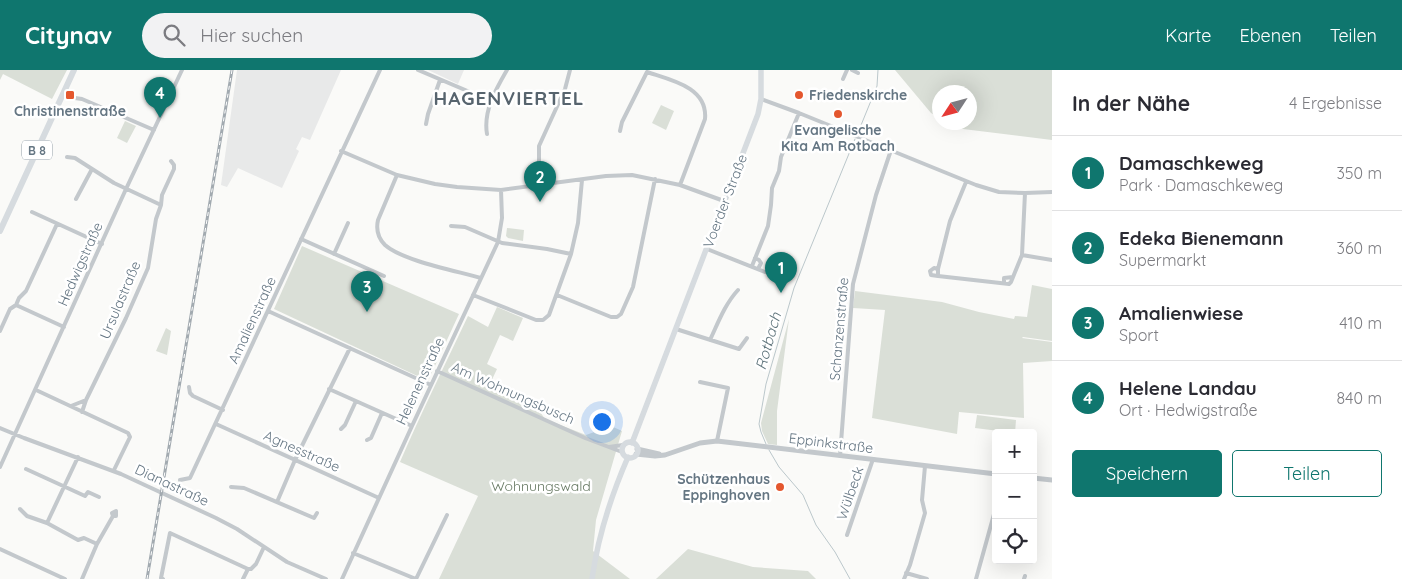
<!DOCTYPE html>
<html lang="de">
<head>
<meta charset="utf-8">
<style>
  :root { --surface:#fff; --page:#f2f2f3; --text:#2b2b33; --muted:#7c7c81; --line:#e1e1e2; --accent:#0f766e }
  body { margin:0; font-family:Quicksand,sans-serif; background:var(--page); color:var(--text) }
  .controls { position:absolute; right:15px; bottom:15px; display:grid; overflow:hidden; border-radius:5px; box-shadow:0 5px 20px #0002 }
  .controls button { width:45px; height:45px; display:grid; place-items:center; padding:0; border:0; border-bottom:1px solid var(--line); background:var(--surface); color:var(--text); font:25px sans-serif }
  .compass { position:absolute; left:932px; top:15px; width:45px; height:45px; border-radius:50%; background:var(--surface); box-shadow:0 5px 20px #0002; rotate:234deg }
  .you { position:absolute; left:601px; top:351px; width:18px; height:18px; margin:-12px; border:4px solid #fff; border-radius:50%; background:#1a73e8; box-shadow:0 0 0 8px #1a73e833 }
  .badge { display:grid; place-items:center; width:32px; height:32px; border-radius:50%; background:var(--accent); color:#fff; font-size:16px; font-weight:700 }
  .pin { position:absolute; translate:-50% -41px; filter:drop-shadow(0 1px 2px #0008) }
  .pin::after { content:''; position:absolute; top:26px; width:18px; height:15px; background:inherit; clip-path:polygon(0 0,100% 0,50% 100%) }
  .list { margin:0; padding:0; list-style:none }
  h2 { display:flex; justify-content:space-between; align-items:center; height:65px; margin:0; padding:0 20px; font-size:21px }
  h2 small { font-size:16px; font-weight:400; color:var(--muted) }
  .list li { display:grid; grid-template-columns:32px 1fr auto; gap:15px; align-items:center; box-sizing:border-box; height:75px; padding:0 20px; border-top:1px solid var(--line) }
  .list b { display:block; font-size:19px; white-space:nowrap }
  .list p { margin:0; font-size:16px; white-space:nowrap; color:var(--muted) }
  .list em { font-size:16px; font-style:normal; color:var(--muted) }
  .actions { display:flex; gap:10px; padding:15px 20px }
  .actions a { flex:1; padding:11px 0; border:1px solid var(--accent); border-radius:5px; text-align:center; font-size:18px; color:var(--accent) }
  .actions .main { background:var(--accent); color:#fff }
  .icon { flex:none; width:28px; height:28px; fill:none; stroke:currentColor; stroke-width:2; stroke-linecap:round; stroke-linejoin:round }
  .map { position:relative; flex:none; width:1052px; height:509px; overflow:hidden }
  header { display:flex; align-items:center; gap:30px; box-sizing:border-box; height:70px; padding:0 25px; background:var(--accent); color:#fff }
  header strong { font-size:24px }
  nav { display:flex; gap:28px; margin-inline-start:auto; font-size:18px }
  .search { width:350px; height:45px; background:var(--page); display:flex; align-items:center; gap:12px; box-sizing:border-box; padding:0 18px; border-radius:28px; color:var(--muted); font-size:19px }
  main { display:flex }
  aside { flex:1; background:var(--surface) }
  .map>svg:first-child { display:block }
  .built { fill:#e8e9e9 }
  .green { fill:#dadfd7 }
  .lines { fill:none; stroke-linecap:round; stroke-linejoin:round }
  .stream { stroke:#bbc7cb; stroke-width:1 }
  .minor { stroke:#c3c8cc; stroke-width:4 }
  .tertiary { stroke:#c3c8cc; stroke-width:5 }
  .secondary { stroke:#d6dbdf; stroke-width:5.5 }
  .primary { stroke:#d6dbdf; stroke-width:6 }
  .rail-casing { stroke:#a2aab0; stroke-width:3 }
  .rail { stroke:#fff; stroke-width:1; stroke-dasharray:4; stroke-linecap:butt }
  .poi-dot { fill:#e4572e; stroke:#fff; stroke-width:2 }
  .labels { text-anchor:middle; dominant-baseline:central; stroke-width:5; stroke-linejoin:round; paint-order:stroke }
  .shield { fill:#fff; stroke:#939fa8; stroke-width:1 }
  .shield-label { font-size:12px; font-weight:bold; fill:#657683 }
  .poi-label { font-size:14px; font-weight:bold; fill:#657683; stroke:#fff }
  .street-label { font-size:14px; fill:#657683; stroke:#fff }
  .park-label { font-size:14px; fill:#687a64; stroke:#fff }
  .water-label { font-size:15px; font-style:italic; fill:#60757c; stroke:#fff }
  .district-label { font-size:19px; font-weight:bold; letter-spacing:1px; fill:#57646e; stroke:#fff }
</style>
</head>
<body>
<header>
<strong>Citynav</strong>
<div class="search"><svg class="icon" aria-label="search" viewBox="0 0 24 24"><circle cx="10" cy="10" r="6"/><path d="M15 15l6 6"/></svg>Hier suchen</div>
<nav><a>Karte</a><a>Ebenen</a><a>Teilen</a></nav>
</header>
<main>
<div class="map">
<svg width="1052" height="509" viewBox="0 0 1052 509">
  <rect width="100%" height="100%" fill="#fafaf8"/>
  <path class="built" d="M237,0H341L310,70L302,67L296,79L299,81L282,118L238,98L227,117L221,115Z
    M428,0H464L458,14Z"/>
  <path class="green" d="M0,0H67L52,29L3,4L0,10Z
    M895,0H1052V70L963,59L950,53L969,52V22H939V47L931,43Z
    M661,35L674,41L666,60L652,53Z
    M125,51L136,56L127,73L117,68Z
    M507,158L524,160L523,171L508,168L506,166Z
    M302,176L459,244L428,311L274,239Z
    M1032,215L1052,219V271L1023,267L1022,268L1052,272V291L1023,293L1024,348L959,342L957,364L872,348L885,240L853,238L855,221L942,232L979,242L1014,249L1015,246L1027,247Z
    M497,237L523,248L513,271L500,265L487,294L497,299L489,316L538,339L545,349L586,365L611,356L622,361L596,450L593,481L630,509H439L478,426L400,392C421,343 445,295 468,246L488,257Z
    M789,249L777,341V375L768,374L762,361L761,353Z
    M166,258L171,261L167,285L156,281Z
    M977,345L1016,350L1015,363L975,358Z
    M688,479L753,497L808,501L816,509H656Z"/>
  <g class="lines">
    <path class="stream" d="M857,65L877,16L878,0
      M766,374L761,362L759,354L766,314L794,218L855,69
      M769,380L779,397L803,425L816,455L835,482L850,509"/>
    <path class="minor" d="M418,0L491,31
      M852,0L858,3
      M647,2C671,10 708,17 705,49L680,115
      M843,9L847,0
      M75,28L82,29L154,60
      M761,29L799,43L976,115L999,122L1025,123L1052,122
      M426,54L428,44L440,10
      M620,61L622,52L647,2
      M487,64C483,41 496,19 507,0
      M341,81L397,105L435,114L457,117L501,120L606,106L632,105L680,115L724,131
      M67,87L75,88L114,113L161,135
      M397,105L378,150C376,159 378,168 385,175C403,191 457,201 481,208
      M539,115V76L565,19L570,0
      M76,129L92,99
      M32,142L102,174
      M451,156L465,157L502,173L547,179L571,184
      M301,169L384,206
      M707,179L765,202
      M334,184L348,153
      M1022,185L1052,190
      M755,188L759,190L761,193L758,199
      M752,196L768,156L771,135L772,118L779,101L781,87L799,43
      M934,198L938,199V206L931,205L930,201Z
      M938,199L950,151L966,112
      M938,206L1009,214L1011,212L1022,185L1025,123
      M1004,213V208L1013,207
      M473,225L536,250H543L549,245L571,184L578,153L582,110
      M557,225L611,247H617L621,244L633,217L655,109
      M16,235L64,257
      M268,241L431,315
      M676,259L739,279L747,268
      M0,261L10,239L16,235L19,228L26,221L57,154
      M710,270C718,253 725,234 738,220
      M437,301L585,368L622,382
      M700,312L728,318L717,371
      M189,317L190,323L193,326L223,340
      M329,319L412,356
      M36,320L128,363L130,367L114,400
      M71,336L86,330
      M82,342L86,330L126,248L148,198L156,149L161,135L162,125L174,99V95L171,91
      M216,354L379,428
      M0,358L24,368L121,404L216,448L237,459L287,492L326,509
      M341,359L345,355L356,331
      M367,370L371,368L382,343
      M609,377L623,375
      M840,386L853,214L876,125L891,80
      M0,397L126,119L182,0
      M26,399L85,426L88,422L99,427
      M180,410L190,408L380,0
      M231,417L244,418L314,448L317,443
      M277,432L295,390L350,278
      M20,439L27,446L47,453L78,470L84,468L97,474
      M47,453L78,387
      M847,465L873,389
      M0,479L65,509
      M353,483L416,509L447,445
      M906,503L927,509
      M82,509L97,474L113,446L112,443L116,441V446H113
      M163,509L161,508L170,463L248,499H251L256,494L264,477
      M243,509L248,499
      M342,509L412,356L498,172L502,148L501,120
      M904,509L910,495L925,443L922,430L925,396
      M976,509L996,437
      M1024,509L1025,506"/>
    <path class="tertiary" d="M637,379L659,384
      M636,384L655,386L665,385L700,373L717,371L996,404
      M1033,408L1052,410"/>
    <path class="secondary" d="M622 380a8 8 0 1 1 16 0a8 8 0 1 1-16 0Z
      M632,373L758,44L761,29V0
      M592,509C598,466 611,426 628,387"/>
    <path class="primary" d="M0,161L74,0"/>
    <defs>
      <path id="rail" d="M147,509L232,0"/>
    </defs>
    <use href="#rail" class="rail-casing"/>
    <use href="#rail" class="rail"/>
  </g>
  <g class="poi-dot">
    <rect x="65" y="20" width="10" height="10" rx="2.5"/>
    <circle cx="799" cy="25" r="5"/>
    <circle cx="838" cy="44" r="5"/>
    <circle cx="780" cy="417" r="5"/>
  </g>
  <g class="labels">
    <rect class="shield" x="22" y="70.5" width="30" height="19" rx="4"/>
    <g class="shield-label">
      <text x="37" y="80">B 8</text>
    </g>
    <g class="poi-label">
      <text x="809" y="25" text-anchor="start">Friedenskirche</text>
      <text x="70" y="41">Christinenstraße</text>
      <text x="838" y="60">Evangelische<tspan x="838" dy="16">Kita Am Rotbach</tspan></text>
      <text x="770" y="409" text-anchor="end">Schützenhaus<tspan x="770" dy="16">Eppinghoven</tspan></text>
    </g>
    <g class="street-label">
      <text transform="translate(725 131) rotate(-69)">Voerder Straße</text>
      <text transform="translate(80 194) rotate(-66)">Hedwigstraße</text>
      <text transform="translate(120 230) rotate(-67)">Ursulastraße</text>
      <text transform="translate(252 250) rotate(-65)">Amalienstraße</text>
      <text transform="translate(839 259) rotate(-85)">Schanzenstraße</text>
      <text transform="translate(420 311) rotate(-65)">Helenenstraße</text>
      <text transform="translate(513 323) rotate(24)">Am Wohnungsbusch</text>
      <text transform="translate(831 373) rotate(7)">Eppinkstraße</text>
      <text transform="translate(302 381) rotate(24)">Agnesstraße</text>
      <text transform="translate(172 415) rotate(25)">Dianastraße</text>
      <text transform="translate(850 423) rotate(-71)">Wülbeck</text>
    </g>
    <g class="park-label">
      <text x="541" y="416">Wohnungswald</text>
    </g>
    <g class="water-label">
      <text transform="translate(768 271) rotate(-74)">Rotbach</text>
    </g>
    <g class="district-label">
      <text x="509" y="28">HAGENVIERTEL</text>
    </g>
  </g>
</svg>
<div class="controls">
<button>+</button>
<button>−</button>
<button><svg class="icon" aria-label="locate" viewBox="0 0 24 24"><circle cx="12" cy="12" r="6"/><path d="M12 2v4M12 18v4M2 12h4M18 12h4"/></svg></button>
</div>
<svg class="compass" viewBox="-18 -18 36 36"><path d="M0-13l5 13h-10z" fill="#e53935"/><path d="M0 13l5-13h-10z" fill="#7c7c81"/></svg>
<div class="you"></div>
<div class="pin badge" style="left:781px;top:223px">1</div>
<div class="pin badge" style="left:540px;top:132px">2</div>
<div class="pin badge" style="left:367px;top:242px">3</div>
<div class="pin badge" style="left:160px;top:48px">4</div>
</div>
<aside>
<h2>In der Nähe<small>4 Ergebnisse</small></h2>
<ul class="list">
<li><span class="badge">1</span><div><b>Damaschkeweg</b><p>Park · Damaschkeweg</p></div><em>350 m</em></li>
<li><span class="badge">2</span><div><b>Edeka Bienemann</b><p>Supermarkt</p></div><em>360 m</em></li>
<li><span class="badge">3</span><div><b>Amalienwiese</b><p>Sport</p></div><em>410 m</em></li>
<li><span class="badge">4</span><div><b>Helene Landau</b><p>Ort · Hedwigstraße</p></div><em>840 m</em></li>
</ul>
<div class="actions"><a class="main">Speichern</a><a>Teilen</a></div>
</aside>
</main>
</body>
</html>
